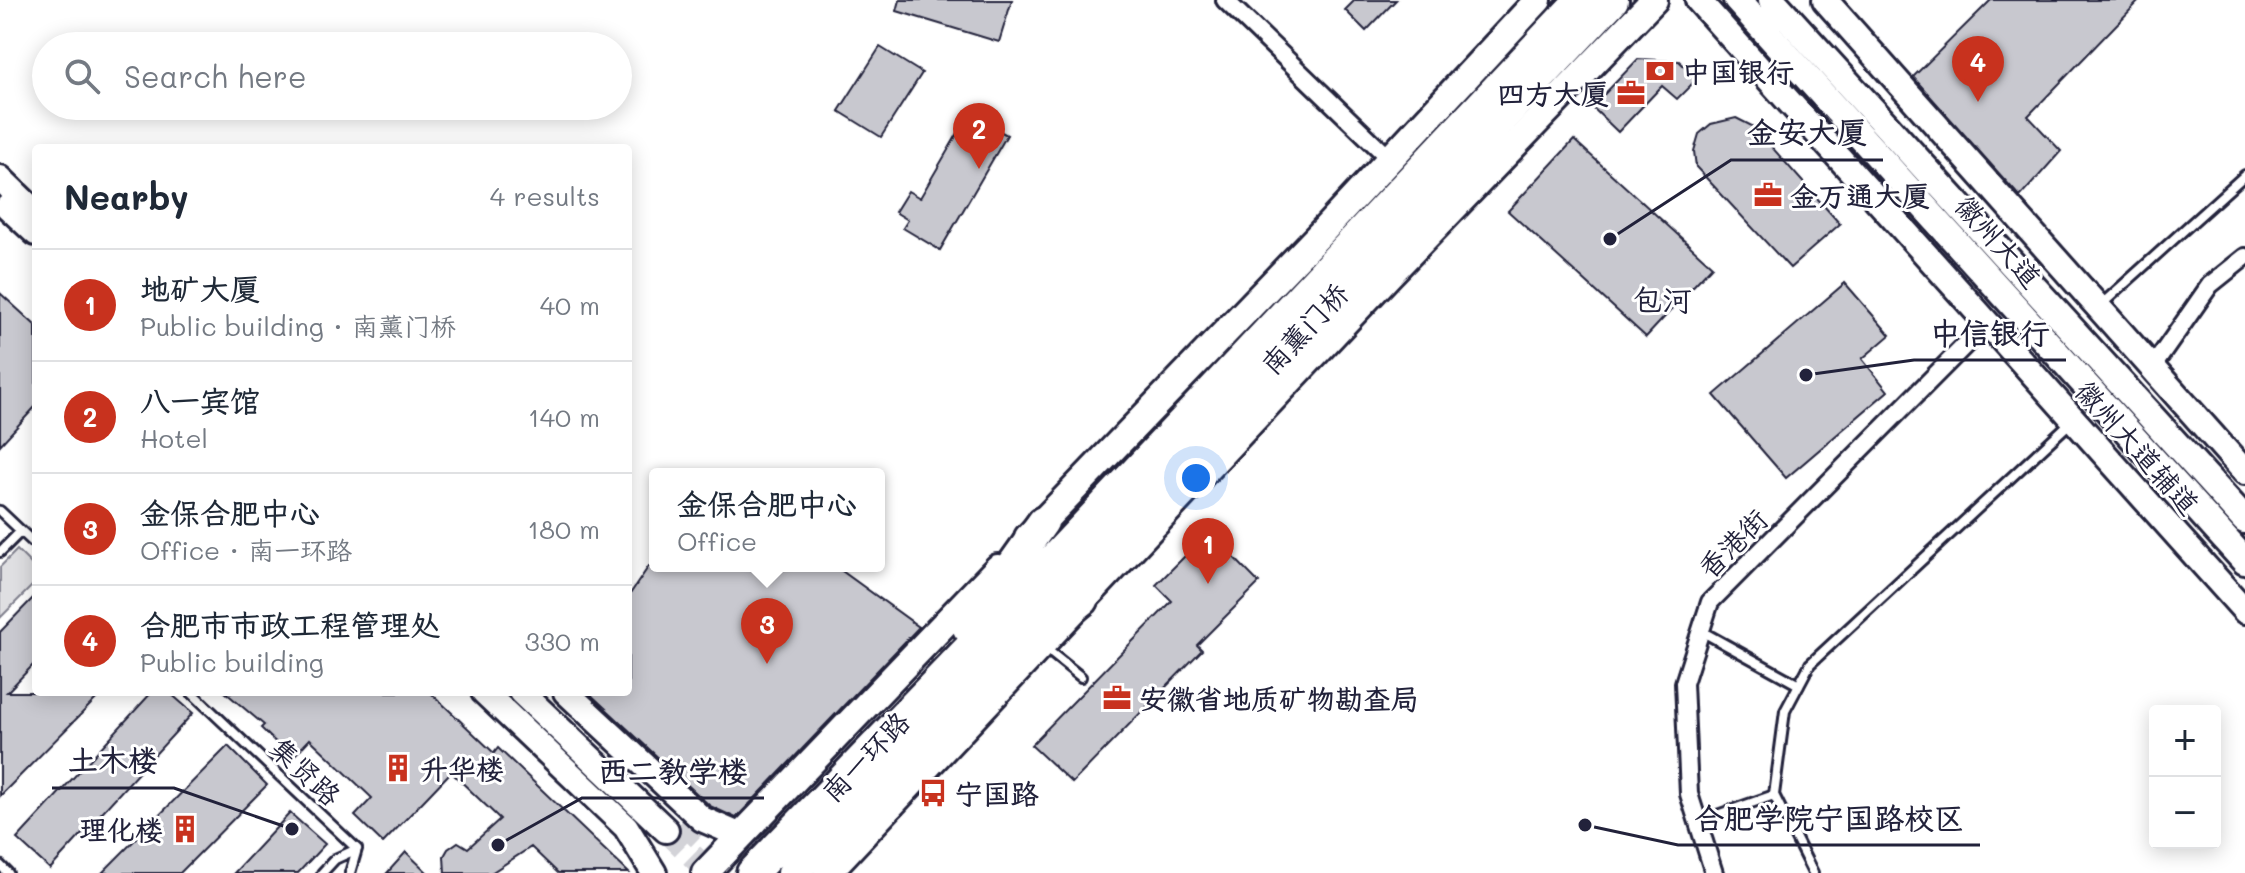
<!DOCTYPE html>
<html lang="en">
<head>
<meta charset="utf-8">
<style>
  :root { --surface:#fff; --page:#f6f6f7; --text:#1f2937; --muted:#747a83; --line:#e0e1e3; --accent:#c8321e }
  body { margin:0; font-family:Mali,"LXGW WenKai TC",sans-serif; background:var(--page); color:var(--text) }
  .controls { position:absolute; right:24px; bottom:24px; display:grid; overflow:hidden; border-radius:8px; box-shadow:0 4px 20px #0003 }
  .controls button { width:72px; height:72px; display:grid; place-items:center; padding:0; border:0; border-bottom:2px solid var(--line); background:var(--surface); color:var(--text); font:40px sans-serif }
  .you { position:absolute; left:1196px; top:478px; width:28px; height:28px; margin:-20px; border:6px solid #fff; border-radius:50%; background:#1a73e8; box-shadow:0 0 0 12px #1a73e833 }
  .badge { display:grid; place-items:center; width:52px; height:52px; border-radius:50%; background:var(--accent); color:#fff; font-size:26px; font-weight:700 }
  .pin { position:absolute; translate:-50% -66px; filter:drop-shadow(0 2px 4px #0008) }
  .pin::after { content:''; position:absolute; top:42px; width:28px; height:24px; background:inherit; clip-path:polygon(0 0,100% 0,50% 100%) }
  .popup { position:absolute; left:649px; top:468px; width:236px; height:104px; box-sizing:border-box; display:grid; place-content:center; border-radius:8px; background:var(--surface); filter:drop-shadow(0 2px 6px #0005); font-size:26px; white-space:nowrap; color:var(--muted) }
  .popup b { font-size:30px; color:var(--text) }
  .popup::after { content:''; position:absolute; left:50%; top:100%; margin-left:-16px; border:16px solid transparent; border-top-color:var(--surface) }
  .list { margin:0; padding:0; list-style:none }
  h2 { display:flex; justify-content:space-between; align-items:center; height:104px; margin:0; padding:0 32px; font-size:34px }
  h2 small { font-size:26px; font-weight:400; color:var(--muted) }
  .list li { display:grid; grid-template-columns:52px 1fr auto; gap:24px; align-items:center; box-sizing:border-box; height:112px; padding:0 32px; border-top:2px solid var(--line) }
  .list b { display:block; font-size:30px; white-space:nowrap }
  .list p { margin:0; font-size:26px; white-space:nowrap; color:var(--muted) }
  .list em { font-size:26px; font-style:normal; color:var(--muted) }
  .icon { flex:none; width:44px; height:44px; fill:none; stroke:currentColor; stroke-width:2; stroke-linecap:round; stroke-linejoin:round }
  .map { position:relative; flex:none; width:2245px; height:873px; overflow:hidden }
  .search { position:absolute; background:var(--surface); box-shadow:0 4px 20px #0003; left:32px; top:32px; width:600px; height:88px; display:flex; align-items:center; gap:20px; box-sizing:border-box; padding:0 28px; border-radius:44px; color:var(--muted); font-size:30px }
  .panel { position:absolute; background:var(--surface); box-shadow:0 4px 20px #0003; left:32px; top:144px; width:600px; height:552px; border-radius:8px }
  .map>svg:first-child { display:block }
  .green { fill:#dfdfe2; stroke:#80808e; stroke-width:2 }
  .building { fill:#c8c8cf; stroke:#22223b; stroke-width:2 }
  .lines { fill:none; stroke-linecap:round; stroke-linejoin:round }
  .secondary-tunnel { stroke:#d3d3d8; stroke-width:24; stroke-dasharray:24 12; stroke-linecap:butt }
  .lane-casing { stroke:#22223b; stroke-width:14 }
  .street-casing { stroke:#22223b; stroke-width:22 }
  .secondary-casing { stroke:#22223b; stroke-width:30 }
  .primary-casing { stroke:#22223b; stroke-width:32 }
  .highway-casing { stroke:#22223b; stroke-width:36 }
  .lane { stroke:#fff; stroke-width:8 }
  .street { stroke:#fff; stroke-width:16 }
  .secondary { stroke:#fff; stroke-width:24 }
  .primary { stroke:#fff; stroke-width:26 }
  .highway { stroke:#fff; stroke-width:30 }
  .labels { text-anchor:middle; dominant-baseline:central; stroke-width:6; stroke-linejoin:round; paint-order:stroke }
  .poi-label { font-size:28px; font-weight:bold; fill:#22223b; stroke:#fff; text-anchor:start }
  .street-label { font-size:28px; fill:#22223b; stroke:#fff }
  .neighbourhood-label { font-size:30px; fill:#22223b; stroke:#fff }
  .leader { fill:none; stroke:#22223b; stroke-width:3 }
  .callout-dot { fill:#22223b; stroke:#fff; stroke-width:3 }
  .callout-label { font-size:30px; text-anchor:middle; font-weight:bold; fill:#22223b; stroke:#fff; stroke-width:6; stroke-linejoin:round; paint-order:stroke }
</style>
</head>
<body>
<div class="map">
<svg width="2245" height="873" viewBox="0 0 2245 873">
  <rect width="100%" height="100%" fill="#fff"/>
  <filter id="ink" filterUnits="userSpaceOnUse"><feTurbulence type="fractalNoise" baseFrequency=".0125" numOctaves="2"/><feDisplacementMap in="SourceGraphic" scale="16" xChannelSelector="R" yChannelSelector="G"/><feConvolveMatrix kernelMatrix="1 2 1 2 8 2 1 2 1" color-interpolation-filters="sRGB"/></filter>
  <g filter="url(#ink)">
    <path class="green" d="M17,550L36,569V582L0,618V567Z"/>
    <path class="building" d="M900,0H1012L999,42L897,11Z
      M1355,0H1396L1366,31L1345,10Z
      M1991,0H2140L2028,116L2061,151L2020,197L1913,77Z
      M880,47L922,73L881,137L839,111Z
      M1638,59L1679,61L1697,79L1677,99L1662,86L1618,132L1592,107Z
      M969,114L1007,135L940,250L903,228L908,220L895,212L908,191L920,198Z
      M1736,118L1754,127L1840,224L1790,268L1696,167L1694,151L1699,134L1711,124Z
      M1574,140L1712,266L1646,337L1508,211Z
      M1845,283L1890,335L1862,359L1888,391L1786,478L1714,395Z
      M0,293L36,326V406L0,445Z
      M1209,532L1259,583L1197,645L1202,650L1072,783L1031,745L1172,601L1156,585Z
      M649,566H835L919,627L736,818L710,806L588,692H628V597Z
      M36,595V662L7,692H103L0,796V632Z
      M152,692H169L193,713L50,869L17,839Z
      M225,692H430L494,753L498,748L629,873H558L531,847L491,873H445L444,856L448,849L458,842L468,848L500,819L451,772L383,843L355,816L372,798L310,739L292,758L261,728L264,725Z
      M228,746L267,785L180,873H102Z
      M290,813L325,844L298,873H234Z
      M406,852L428,873H387Z"/>
    <g class="lines">
      <path class="secondary-tunnel" d="M682,821L736,873
        M666,830L710,873"/>
      <defs>
        <path id="lane" d="M2102,304L2245,175
          M0,511L36,545
          M0,552L21,531
          M1701,631L1799,685
          M1045,648L1081,677
          M191,692L357,849
          M1697,822L1774,795
          M0,865L8,873
          M322,873L335,859L357,849
          M350,873L357,849
          M1813,873L1774,795L1785,711L1810,664L2073,420"/>
        <path id="street" d="M1225,0L1390,159
          M2152,368L2210,285L2245,257
          M1714,873L1689,794L1684,683L1710,602L1987,323"/>
        <path id="secondary" d="M1698,0L2245,611
          M1825,0L2245,472
          M0,178L36,213
          M8,207L36,233
          M484,692L626,827L654,873
          M521,692L666,830
          M566,692L702,819L741,836"/>
        <path id="primary" d="M1737,0L2245,561
          M1772,0L2245,520
          M1028,537L1321,233L1538,0
          M705,873L998,568
          M827,873L1389,275L1654,0"/>
        <path id="highway" d="M968,628L1043,522
          M1023,648L1083,600
          M752,873L977,640L1580,0
          M793,873L1613,0"/>
      </defs>
      <use href="#lane" class="lane-casing"/>
      <use href="#street" class="street-casing"/>
      <use href="#secondary" class="secondary-casing"/>
      <use href="#primary" class="primary-casing"/>
      <use href="#highway" class="highway-casing"/>
      <use href="#lane" class="lane"/>
      <use href="#street" class="street"/>
      <use href="#secondary" class="secondary"/>
      <use href="#primary" class="primary"/>
      <use href="#highway" class="highway"/>
    </g>
  </g>
  <defs>
    <symbol id="bank-bare" viewBox="-9 -9 18 18"><path d="M-6-4H6V4H-6ZM0-2.3a2.3 2.3 0 1 0 0 4.6a2.3 2.3 0 1 0 0-4.6Z" fill="#c8321e" stroke="#fff" stroke-width="2.5" paint-order="stroke"/></symbol>
    <symbol id="office-bare" viewBox="-9 -9 18 18"><path d="M-6-3h4V-5.5h4V-3h4V5H-6ZM-1-4.5V-3h2v-1.5ZM-6 0V1H6V0Z" fill="#c8321e" stroke="#fff" stroke-width="2.5" paint-order="stroke"/></symbol>
    <symbol id="building-bare" viewBox="-9 -9 18 18"><path d="M-4-6H4V6H1V3H-1V6H-4ZM-2.5-4.3h1.7v1.8h-1.7ZM.8-4.3h1.7v1.8H.8ZM-2.5-1h1.7V.8h-1.7ZM.8-1h1.7V.8H.8Z" fill="#c8321e" stroke="#fff" stroke-width="2.5" paint-order="stroke"/></symbol>
    <symbol id="bus-bare" viewBox="-9 -9 18 18"><path d="M-5-6H5V4H4V6H2V4H-2V6H-4V4H-5ZM-3.5-4V0h7V-4ZM-3.5 1.2v1.5H-2V1.2ZM2 1.2v1.5H3.5V1.2Z" fill="#c8321e" stroke="#fff" stroke-width="2.5" paint-order="stroke"/></symbol>
  </defs>
  <g fill-rule="evenodd">
    <use href="#bank-bare" x="1640" y="51" width="40" height="40"/>
    <use href="#office-bare" x="1611" y="73" width="40" height="40"/>
    <use href="#office-bare" x="1748" y="175" width="40" height="40"/>
    <use href="#office-bare" x="1097" y="678" width="40" height="40"/>
    <use href="#building-bare" x="378" y="748" width="40" height="40"/>
    <use href="#bus-bare" x="913" y="773" width="40" height="40"/>
    <use href="#building-bare" x="165" y="809" width="40" height="40"/>
  </g>
  <g class="labels">
    <g class="poi-label">
      <text x="1682" y="71">中国银行</text>
      <text x="1609" y="93" text-anchor="end">四方大厦</text>
      <text x="1790" y="195">金万通大厦</text>
      <text x="1139" y="698">安徽省地质矿物勘查局</text>
      <text x="420" y="768">升华楼</text>
      <text x="955" y="793">宁国路</text>
      <text x="163" y="829" text-anchor="end">理化楼</text>
    </g>
    <g class="street-label">
      <text transform="translate(1999 241) rotate(48)">徽州大道</text>
      <text transform="translate(1304 328) rotate(-47)">南薰门桥</text>
      <text transform="translate(2138 447) rotate(48)">徽州大道辅道</text>
      <text transform="translate(1732 543) rotate(-45)">香港街</text>
      <text transform="translate(865 756) rotate(-46)">南一环路</text>
      <text transform="translate(306 771) rotate(43)">集贤路</text>
    </g>
    <g class="neighbourhood-label">
      <text x="1662" y="299">包河</text>
    </g>
  </g>
  <path class="leader" d="M1610 239L1731 160H1883M1806 375L1914 360H2066M292 829L174 788H52M498 845L582 798H764M1585 825L1678 845H1980"/>
  <g class="callout-dot">
    <circle cx="1610" cy="239" r="8"/>
    <circle cx="1806" cy="375" r="8"/>
    <circle cx="292" cy="829" r="8"/>
    <circle cx="498" cy="845" r="8"/>
    <circle cx="1585" cy="825" r="8"/>
  </g>
  <g class="callout-label">
    <text x="1807" y="143">金安大厦</text>
    <text x="1990" y="344">中信银行</text>
    <text x="113" y="771">土木楼</text>
    <text x="673" y="782">西二教学楼</text>
    <text x="1829" y="829">合肥学院宁国路校区</text>
  </g>
</svg>
<div class="controls">
<button>+</button>
<button>−</button>
</div>
<div class="you"></div>
<div class="pin badge" style="left:1208px;top:584px">1</div>
<div class="pin badge" style="left:979px;top:169px">2</div>
<div class="pin badge" style="left:767px;top:664px">3</div>
<div class="popup"><b>金保合肥中心</b>Office</div>
<div class="pin badge" style="left:1978px;top:102px">4</div>
<div class="search"><svg class="icon" aria-label="search" viewBox="0 0 24 24"><circle cx="10" cy="10" r="6"/><path d="M15 15l6 6"/></svg>Search here</div>
<section class="panel">
<h2>Nearby<small>4 results</small></h2>
<ul class="list">
<li><span class="badge">1</span><div><b>地矿大厦</b><p>Public building · 南薰门桥</p></div><em>40 m</em></li>
<li><span class="badge">2</span><div><b>八一宾馆</b><p>Hotel</p></div><em>140 m</em></li>
<li><span class="badge">3</span><div><b>金保合肥中心</b><p>Office · 南一环路</p></div><em>180 m</em></li>
<li><span class="badge">4</span><div><b>合肥市市政工程管理处</b><p>Public building</p></div><em>330 m</em></li>
</ul>
</section>
</div>
</body>
</html>
